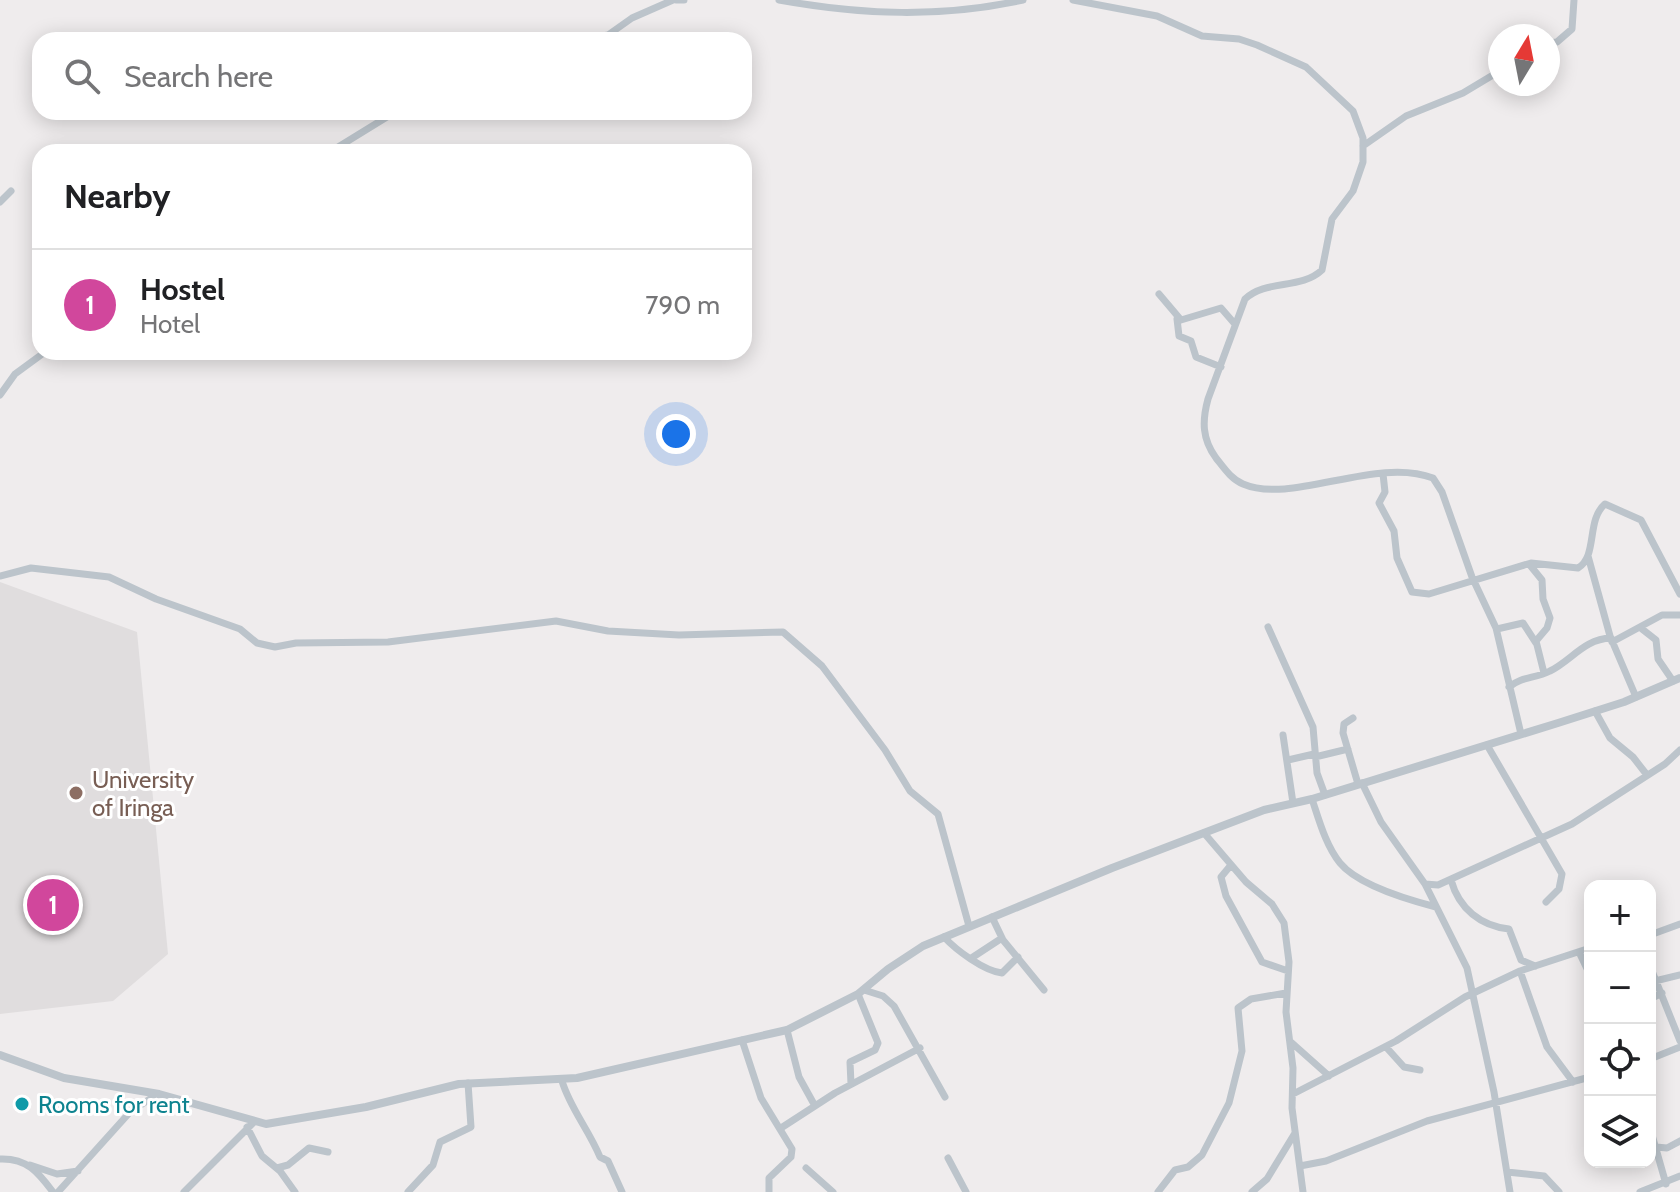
<!DOCTYPE html>
<html lang="en">
<head>
<meta charset="utf-8">
<style>
  :root { --surface:#fff; --page:#f6f6f6; --text:#202124; --muted:#757577; --line:#e0e0e0; --accent:#2876ce }
  body { margin:0; font-family:Cabin,sans-serif; background:var(--page); color:var(--text) }
  .controls { position:absolute; right:24px; bottom:24px; display:grid; overflow:hidden; border-radius:16px; box-shadow:0 4px 20px #0003 }
  .controls button { width:72px; height:72px; display:grid; place-items:center; padding:0; border:0; border-bottom:2px solid var(--line); background:var(--surface); color:var(--text); font:40px sans-serif }
  .compass { position:absolute; left:1488px; top:24px; width:72px; height:72px; border-radius:50%; background:var(--surface); box-shadow:0 4px 20px #0003; rotate:10deg }
  .you { position:absolute; left:676px; top:434px; width:28px; height:28px; margin:-20px; border:6px solid #fff; border-radius:50%; background:#1a73e8; box-shadow:0 0 0 12px #1a73e833 }
  .badge { display:grid; place-items:center; width:52px; height:52px; border-radius:50%; background:var(--accent); color:#fff; font-size:26px; font-weight:700 }
  .pin { position:absolute; translate:-50% -50%; border:4px solid #fff; box-shadow:0 2px 8px #0006 }
  .list { margin:0; padding:0; list-style:none }
  h2 { display:flex; justify-content:space-between; align-items:center; height:104px; margin:0; padding:0 32px; font-size:34px }
  h2 small { font-size:26px; font-weight:400; color:var(--muted) }
  .list li { display:grid; grid-template-columns:52px 1fr auto; gap:24px; align-items:center; box-sizing:border-box; height:112px; padding:0 32px; border-top:2px solid var(--line) }
  .list b { display:block; font-size:30px; white-space:nowrap }
  .list p { margin:0; font-size:26px; white-space:nowrap; color:var(--muted) }
  .list em { font-size:26px; font-style:normal; color:var(--muted) }
  .icon { flex:none; width:44px; height:44px; fill:none; stroke:currentColor; stroke-width:2; stroke-linecap:round; stroke-linejoin:round }
  .map { position:relative; flex:none; width:1680px; height:1192px; overflow:hidden }
  .search { position:absolute; background:var(--surface); box-shadow:0 4px 20px #0003; left:32px; top:32px; width:720px; height:88px; display:flex; align-items:center; gap:20px; box-sizing:border-box; padding:0 28px; border-radius:24px; color:var(--muted); font-size:30px }
  .panel { position:absolute; background:var(--surface); box-shadow:0 4px 20px #0003; left:32px; top:144px; width:720px; height:216px; border-radius:24px }
  .map>svg:first-child { display:block }
  .education { fill:#e0ddde }
  .lines { fill:none; stroke-linecap:round; stroke-linejoin:round }
  .minor { stroke:#bcc4cb; stroke-width:7 }
  .tertiary { stroke:#bcc4cb; stroke-width:8 }
  .education-dot { fill:#8d6e63; stroke:#fff; stroke-width:3 }
  .culture-dot { fill:#0f9aa8; stroke:#fff; stroke-width:3 }
  .labels { text-anchor:middle; dominant-baseline:central; stroke-width:6; stroke-linejoin:round; paint-order:stroke }
  .education-label { font-size:24px; fill:#785e54; stroke:#fff; text-anchor:start }
  .culture-label { font-size:24px; fill:#0d838f; stroke:#fff; text-anchor:start }
</style>
</head>
<body>
<div class="map">
<svg width="1680" height="1192" viewBox="0 0 1680 1192">
  <rect width="100%" height="100%" fill="#efeced"/>
  <path class="education" d="M0,582L137,632L168,954L113,1001L0,1014Z"/>
  <g class="lines">
    <path class="minor" d="M676,0H684
      M779,0C863,15 940,18 1023,0
      M1073,0L1157,16L1202,36L1239,39L1257,45L1306,67L1353,111L1363,138V162L1353,191L1332,219L1322,270C1301,290 1266,279 1245,299L1208,399C1202,421 1202,439 1216,458C1224,468 1231,479 1243,484C1292,505 1376,456 1433,478L1442,492L1472,577L1496,628L1521,734
      M583,40L608,35L632,18L673,0
      M1548,43L1557,42L1572,29L1574,0
      M1363,146L1406,116L1463,93L1493,75L1500,53
      M330,152L395,112
      M0,202L11,191
      M1159,294L1181,320L1221,308L1234,323
      M1177,319L1179,336L1191,341L1196,357L1221,367
      M0,395L15,374L45,352
      M1383,474L1385,492L1379,503L1394,531L1397,558L1412,592L1429,594L1531,563L1578,568C1598,556 1586,520 1605,504L1641,520L1680,594
      M1588,556L1610,636L1636,697
      M1529,564L1542,580L1543,599L1550,618L1547,628L1536,641L1544,673
      M0,576L31,568L109,577L156,599L240,629L257,643L275,647L296,643L388,642L556,621L608,631L679,635L783,632L822,666L885,750L910,791L938,814L969,926
      M1268,627L1313,727L1317,773L1325,795
      M1497,629L1523,623L1536,643
      M1642,629L1656,640L1658,659L1673,681
      M1612,642L1662,615H1680
      M1509,687C1522,676 1535,679 1550,671C1572,660 1584,639 1611,638
      M1595,711L1610,738L1633,757L1647,775
      M1353,718L1344,724L1343,733L1358,784
      M1283,735L1293,803
      M1487,745L1562,874L1559,889L1546,902
      M1315,757L1348,749
      M1288,760L1314,754
      M1362,783L1381,822L1425,884L1438,885L1572,824L1665,764L1680,750
      M1312,799C1319,820 1326,846 1340,863C1358,885 1409,900 1436,907
      M1204,833L1246,882L1272,904L1284,923L1289,962L1286,1012L1293,1068L1292,1108L1303,1192
      M1231,865L1221,877L1226,896L1262,962L1288,971
      M1451,880C1459,909 1481,926 1509,929L1521,960L1535,966
      M1425,884L1467,968L1494,1092L1510,1192
      M992,917L1003,940L1044,990
      M1650,935L1680,924
      M944,937C956,950 984,971 1002,973L1018,957
      M1579,952L1590,975
      M973,957L1002,938
      M1650,966L1680,1041
      M1520,971L1547,1047L1573,1082
      M1655,981L1680,975
      M864,990L883,996L894,1006L945,1097
      M1650,999L1662,993
      M787,1030L799,1077L815,1106
      M742,1040L761,1098L792,1149L791,1157L769,1178V1192
      M1292,1043L1329,1076
      M1386,1047L1404,1067L1420,1070
      M1650,1059L1680,1047
      M562,1081C570,1108 589,1130 600,1157L608,1161L622,1192
      M851,1084L850,1062L875,1050L878,1043L858,994
      M1293,1094L1396,1041L1465,997L1520,971L1590,948
      M247,1127L262,1156L280,1171L295,1192
      M781,1128L835,1093L920,1048
      M1650,1128L1666,1184
      M1656,1147L1667,1148L1680,1141
      M948,1158L966,1192
      M0,1159C27,1158 38,1172 53,1192
      M30,1165L57,1174L78,1171
      M1300,1166L1326,1161L1427,1121L1590,1077
      M277,1168L288,1165L309,1148L328,1152
      M806,1168L833,1192
      M1507,1172L1544,1176L1559,1192
      M58,1192L131,1111L158,1094
      M184,1192L253,1123
      M408,1192L433,1165L440,1142L471,1127L468,1083
      M1158,1192L1175,1170L1188,1167L1202,1155L1229,1103L1242,1051L1238,1008L1251,999L1286,993
      M1252,1192L1267,1179L1295,1133
      M1640,1192L1680,1176"/>
    <path class="tertiary" d="M0,1055L64,1078L159,1094L266,1124L366,1107L459,1084L577,1078L787,1030L858,994L888,969L923,946L1112,868L1264,810L1312,799L1558,723L1624,702L1680,678"/>
  </g>
  <circle class="education-dot" cx="76" cy="793" r="8"/>
  <circle class="culture-dot" cx="22" cy="1104" r="8"/>
  <g class="labels">
    <g class="education-label">
      <text x="92" y="779">University<tspan x="92" dy="28">of Iringa</tspan></text>
    </g>
    <g class="culture-label">
      <text x="38" y="1104">Rooms for rent</text>
    </g>
  </g>
</svg>
<div class="controls">
<button>+</button>
<button>−</button>
<button><svg class="icon" aria-label="locate" viewBox="0 0 24 24"><circle cx="12" cy="12" r="6"/><path d="M12 2v4M12 18v4M2 12h4M18 12h4"/></svg></button>
<button><svg class="icon" aria-label="layers" viewBox="0 0 24 24"><path d="M12 4l9 5-9 5-9-5zM3 14l9 5 9-5"/></svg></button>
</div>
<svg class="compass" viewBox="-18 -18 36 36"><path d="M0-13l5 13h-10z" fill="#e53935"/><path d="M0 13l5-13h-10z" fill="#757577"/></svg>
<div class="you"></div>
<div class="pin badge" style="left:53px;top:905px;background:#d1479c">1</div>
<div class="search"><svg class="icon" aria-label="search" viewBox="0 0 24 24"><circle cx="10" cy="10" r="6"/><path d="M15 15l6 6"/></svg>Search here</div>
<section class="panel">
<h2>Nearby<small></small></h2>
<ul class="list">
<li><span class="badge" style="background:#d1479c">1</span><div><b>Hostel</b><p>Hotel</p></div><em>790 m</em></li>
</ul>
</section>
</div>
</body>
</html>
